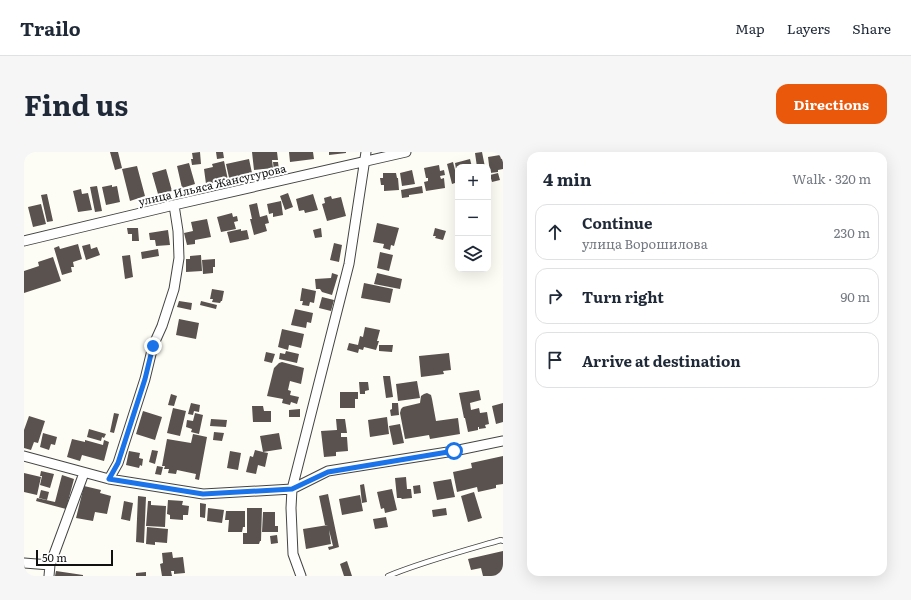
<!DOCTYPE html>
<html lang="en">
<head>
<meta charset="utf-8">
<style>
  :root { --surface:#fff; --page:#f6f6f7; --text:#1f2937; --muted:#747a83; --line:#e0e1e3; --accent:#ea580c }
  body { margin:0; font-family:Literata,serif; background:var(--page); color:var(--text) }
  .controls { position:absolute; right:12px; top:12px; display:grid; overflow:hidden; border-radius:8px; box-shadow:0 4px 16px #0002 }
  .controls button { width:36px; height:36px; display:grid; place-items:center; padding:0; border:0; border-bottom:1px solid var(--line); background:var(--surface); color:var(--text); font:20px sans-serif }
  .scale { position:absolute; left:12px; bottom:10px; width:77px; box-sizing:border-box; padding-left:4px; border:2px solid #111; border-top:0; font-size:11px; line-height:14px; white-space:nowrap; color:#111; -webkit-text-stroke:3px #fff; paint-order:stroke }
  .stop { position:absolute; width:12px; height:12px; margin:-9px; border:3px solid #1a73e8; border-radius:50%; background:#fff }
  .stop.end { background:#1a73e8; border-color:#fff; box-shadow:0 1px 4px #0008 }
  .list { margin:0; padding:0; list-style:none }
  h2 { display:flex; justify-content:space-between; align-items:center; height:52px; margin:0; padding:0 16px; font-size:17px }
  h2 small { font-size:13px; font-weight:400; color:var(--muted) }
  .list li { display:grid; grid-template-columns:26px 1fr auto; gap:12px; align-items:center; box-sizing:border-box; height:56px; margin:0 8px 8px; padding:0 8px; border:1px solid var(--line); border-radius:12px }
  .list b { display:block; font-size:15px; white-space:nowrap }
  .list p { margin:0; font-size:13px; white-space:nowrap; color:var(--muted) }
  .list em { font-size:13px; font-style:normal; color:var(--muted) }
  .icon { flex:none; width:22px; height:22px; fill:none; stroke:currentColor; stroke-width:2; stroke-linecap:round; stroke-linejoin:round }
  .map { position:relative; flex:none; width:479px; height:424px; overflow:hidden; border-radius:12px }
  header { display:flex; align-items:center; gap:24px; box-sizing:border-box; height:56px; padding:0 20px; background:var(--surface); border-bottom:1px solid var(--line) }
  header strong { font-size:19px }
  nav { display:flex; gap:22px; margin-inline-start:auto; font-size:14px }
  .intro { display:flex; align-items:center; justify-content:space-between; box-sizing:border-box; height:96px; padding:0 24px }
  h1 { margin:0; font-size:28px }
  .button { padding:10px 18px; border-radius:12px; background:var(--accent); color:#fff; font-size:14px; font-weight:700 }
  main { display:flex; gap:24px; padding:0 24px }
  aside { flex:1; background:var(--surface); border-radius:12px; box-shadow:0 4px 16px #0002 }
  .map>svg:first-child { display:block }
  .building { fill:#59524e }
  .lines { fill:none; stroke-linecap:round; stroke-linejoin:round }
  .service-casing { stroke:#444; stroke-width:6 }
  .minor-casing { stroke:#444; stroke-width:11 }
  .service { stroke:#fff; stroke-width:4.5 }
  .minor { stroke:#fff; stroke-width:9 }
  .route { stroke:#1a73e8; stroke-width:5 }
  .labels { text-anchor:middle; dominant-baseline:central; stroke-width:4; stroke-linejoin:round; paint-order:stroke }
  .street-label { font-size:11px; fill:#111; stroke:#fff }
</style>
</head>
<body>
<header>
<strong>Trailo</strong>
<nav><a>Map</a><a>Layers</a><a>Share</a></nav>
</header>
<div class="intro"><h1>Find us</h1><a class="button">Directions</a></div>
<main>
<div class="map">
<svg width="479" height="424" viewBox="0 0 479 424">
  <rect width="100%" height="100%" fill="#fefdf5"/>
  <path class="building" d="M86,0H94L98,16L91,18Z
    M176,0L177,12L168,13L167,7H169L168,1Z
    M192,0H199L200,6L193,7Z
    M228,0H253L254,8H248L249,16L230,18Z
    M265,0H289L290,7L266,10Z
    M305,0H322V1L305,3Z
    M458,0L461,15H453L451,1Z
    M476,3L477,7L479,6V17L474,18V20L466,21L464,5Z
    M225,7L228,21L214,25V29L206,30L202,12Z
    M446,7L448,15H434L433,23L431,11Z
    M200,9L204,28L182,32L180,17L189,15L188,12Z
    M249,10H254L255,18L250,19Z
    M429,10L434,30L428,32L423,12Z
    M165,11L171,32L158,36L153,14Z
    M415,13L416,19L420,18L421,23L416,24L417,27L420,26L421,36L402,39L400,30L404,29V26H402L400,16Z
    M113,14L121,44L106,49L98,17Z
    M142,17L148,39L134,42L128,21Z
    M388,18L391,32L378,34L376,21Z
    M359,21H372L373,26H374L375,38L360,39V33H357L356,26H359Z
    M474,21L476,28L468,30L466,23Z
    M88,33V35L93,34L96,50L82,53L78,35Z
    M73,34L78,59L71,60L66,35Z
    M398,34L399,41L385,43V45L378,46L377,38Z
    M57,37L58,42L64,41L68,58L54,60L49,39Z
    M264,41L269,55L261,58L256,44Z
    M23,42L29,69L23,70L17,43Z
    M289,42L294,58L281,61L280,58L275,59L272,47Z
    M307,44L308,47L317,45L322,64L303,69L298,52L301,51L300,46Z
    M257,49L259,63L249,65V61L245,62L243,52Z
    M233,51L236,65L243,63L245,71L241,72L243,79L230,83L226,67H228L225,53Z
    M17,52L22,72L9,75L4,55Z
    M208,61L209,65L213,64L214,69L210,70L212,77L197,80L193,65Z
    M183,67L187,85L171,88V92L163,93L160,81L169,79L167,70Z
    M353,71L375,76L370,94L367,93L366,98L359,96L360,92L349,90Z
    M103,76H114L115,89H108V82H104Z
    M297,76L298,85L291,86L289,78Z
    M411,76L422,79L419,88L411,86L412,84H409Z
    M217,77V79L223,78L225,87L206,91L203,80Z
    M144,78L146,93L132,94L131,88H126L125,81Z
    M310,91L318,93L315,110L306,108Z
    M54,92L58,107L49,110L50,115H47L48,120L38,123L30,96L35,94L36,97Z
    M66,92L67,97L73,95L76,103L62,108L58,94Z
    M134,97L135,104L118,107L117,100Z
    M356,100L369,103L365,119L353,116Z
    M106,103L109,125L101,127L98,104Z
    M177,103L178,119L162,120V107H166V104Z
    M29,105L37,129L0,141V119L15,114L14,110Z
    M191,107V115H189V121L179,122L178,108Z
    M308,121L314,123L308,143L298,140L296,137H292L291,127L307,126Z
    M353,121L378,127L376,137L350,132Z
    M340,131L369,137L366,151L337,146Z
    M278,136L292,139L290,151L286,150L285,154L278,153L279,149H276Z
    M188,137L200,139L198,149H197L196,151L188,150L189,147H186Z
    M298,145L310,148L307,159L295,156Z
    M155,149L168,151L167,158L153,155Z
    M177,149L193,153L192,157L176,153Z
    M271,157L289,161L287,171L283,170L282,176L267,173Z
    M155,167L175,171L172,187L152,183Z
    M341,175L356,178L353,189H355L352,198L340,195L339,198L335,197L334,201L323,198L325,191L334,193L336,184L339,185Z
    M258,177L280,182L277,196L265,193L264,198L254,195Z
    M355,193H369L368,200L355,199Z
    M262,199L275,202L273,211L255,207L256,201L261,202Z
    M242,200L251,202L248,211L240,209Z
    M425,201L427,218L419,219L420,222L397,225L395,204Z
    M258,210L280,216L277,232L266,229L264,238L267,239L266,243L275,245L273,252L267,250L266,253L258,251L259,247L243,244L250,216L255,211Z
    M359,224H366L369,245L362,246Z
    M393,229L396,246L374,249L372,232Z
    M335,230H344L345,238L341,239V242H336Z
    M455,238L457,248L446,251L447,258L455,256L456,261L463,260L465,272L461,273L462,276L455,277V275H454V278L444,280L441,266H440L435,241Z
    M316,240H334V247H331V256H316Z
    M403,241L407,243L408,247L412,269L434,266L436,282L406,287L405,283L381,287L376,261L377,257L379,255L396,251L397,244L400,242Z
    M147,242L153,244L150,254L144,253Z
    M167,251L176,253L175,260L170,259L169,263L164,262Z
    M368,251H374L375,263L367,264L366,258L368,257Z
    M479,251V270L472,272L468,254Z
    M228,254H239L240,259H247V270H229Z
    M149,256L162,259L156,284L143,281Z
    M276,257V265H265V258Z
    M119,259L138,265L131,288L112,282Z
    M90,261L95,262L90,281L86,280Z
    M171,261L179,263L175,282L167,280L168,277L162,275L163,268L169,269Z
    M5,264L21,269L14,291L10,290L7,298L0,296V278Z
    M363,265L365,282L346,285L344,268Z
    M187,267L203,268L202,275L186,274Z
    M312,267H321L323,281H317V285H323L324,299L312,300V304L300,305L297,279L313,278Z
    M376,272L380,291L369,293L365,274Z
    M65,277L82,282L80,286L78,285L77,289L63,285Z
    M190,280L200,281L198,289L189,288Z
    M19,281L33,285L31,293L27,292L25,298L16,295Z
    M255,281L258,297L239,300L244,301L241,315L234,313L232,322L222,320L226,304L229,305L231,298L239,300L236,284Z
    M169,282L183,285L175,328L171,327L172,322L153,318L152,322L144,321L145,317H140L141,314H138L143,287L167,291Z
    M48,287L61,290V288L79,293L80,288L85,290L80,309L58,303L56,309L43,305Z
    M128,298L134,299L131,312L125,310Z
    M105,299L116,301L115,306L119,307L118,314L116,313L115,316L102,313Z
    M206,299L217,301L214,318L203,316Z
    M479,304V332L472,333V336L454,340L453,335L433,340L429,320L448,316L447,311Z
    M133,314L139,315L137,323L131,322Z
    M17,319L30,322L26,336L16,333L18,324H16Z
    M0,321L17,325L13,343L0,340Z
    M38,323L50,327L42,357L12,349L13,346L31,350Z
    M382,325L383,337H387L388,346L378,347L377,346H373L371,326Z
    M427,327L431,345L413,348L409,330Z
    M340,332L343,350L338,351L336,333Z
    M396,333L397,341L390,342L389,334Z
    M60,334L77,338L76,341L87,344L83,362L71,360L69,369L52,366Z
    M368,337L373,358L361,361L360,356L357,357L353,340Z
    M17,338L25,340L23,348L15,346Z
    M450,340L458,366L444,370L437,344Z
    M304,342L315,395L305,398L304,395L309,394L305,378L307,392L282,397L279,377L304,373H301L295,344Z
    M336,343L339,359L318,363L315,347Z
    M114,344L122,345L120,391L112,390Z
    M144,348L159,349L158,353L165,354L164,363H159V368L146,367V363L143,362Z
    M100,349L109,351L106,369L97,367Z
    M124,349H127V353L142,354L141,375L122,374Z
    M176,351L182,352L181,366L176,365Z
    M184,356L200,358L198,371L183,369Z
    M223,356H238L237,389H236L235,392H219V381H223Z
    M422,356L423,363L409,365L408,358Z
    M202,359H221V375H219L218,380H204L205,368H201Z
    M239,360H251V374H254V380H238Z
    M362,365L364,375L351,377L349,367Z
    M123,375L144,377L143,391L131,390V393L122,392Z
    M253,383L254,391L247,392L246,384Z
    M479,399V424H459L457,416L447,418L444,407Z
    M148,400L149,406L159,405L161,421L150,422V419H147L148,424H138L136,412L139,411L138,401Z
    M323,409L328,424H320L316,412Z
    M32,419L59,423V424H31Z
    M122,420V424H112V421Z"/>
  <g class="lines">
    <defs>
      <path id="service" d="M364,424C401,409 439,399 477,388L479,389"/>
      <path id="minor" d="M0,89L150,53L382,0
        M0,304L85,327L179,342L268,337L304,319L430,299L479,289
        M85,327L94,311L121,227L129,194L138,174L150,137L155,106L154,79L150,53
        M0,411L26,413
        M25,424L26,413L60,321
        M277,424L269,402L267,356L268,337L325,112L342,0"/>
    </defs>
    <use href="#service" class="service-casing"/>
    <use href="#minor" class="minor-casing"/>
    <use href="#service" class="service"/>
    <use href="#minor" class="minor"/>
  </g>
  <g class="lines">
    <path class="route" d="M129,194L121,227L94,311L85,327L179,342L268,337L304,320L430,299"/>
  </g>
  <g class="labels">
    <g class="street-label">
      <text transform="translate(188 32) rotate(-13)">улица Ильяса Жансугурова</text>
    </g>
  </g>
</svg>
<div class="controls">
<button>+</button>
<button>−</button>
<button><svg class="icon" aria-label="layers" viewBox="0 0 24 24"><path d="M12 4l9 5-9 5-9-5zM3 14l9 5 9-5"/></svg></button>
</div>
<div class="scale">50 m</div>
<div class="stop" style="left:430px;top:299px"></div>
<div class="stop end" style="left:129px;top:194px"></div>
</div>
<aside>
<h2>4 min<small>Walk · 320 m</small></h2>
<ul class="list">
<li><svg class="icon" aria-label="ahead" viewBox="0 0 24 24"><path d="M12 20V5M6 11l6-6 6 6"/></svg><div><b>Continue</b><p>улица Ворошилова</p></div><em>230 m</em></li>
<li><svg class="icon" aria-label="right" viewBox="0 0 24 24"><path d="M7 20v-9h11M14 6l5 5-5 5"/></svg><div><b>Turn right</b></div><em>90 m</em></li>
<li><svg class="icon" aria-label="arrive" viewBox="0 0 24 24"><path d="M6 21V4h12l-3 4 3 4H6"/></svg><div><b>Arrive at destination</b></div></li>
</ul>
</aside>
</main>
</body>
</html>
